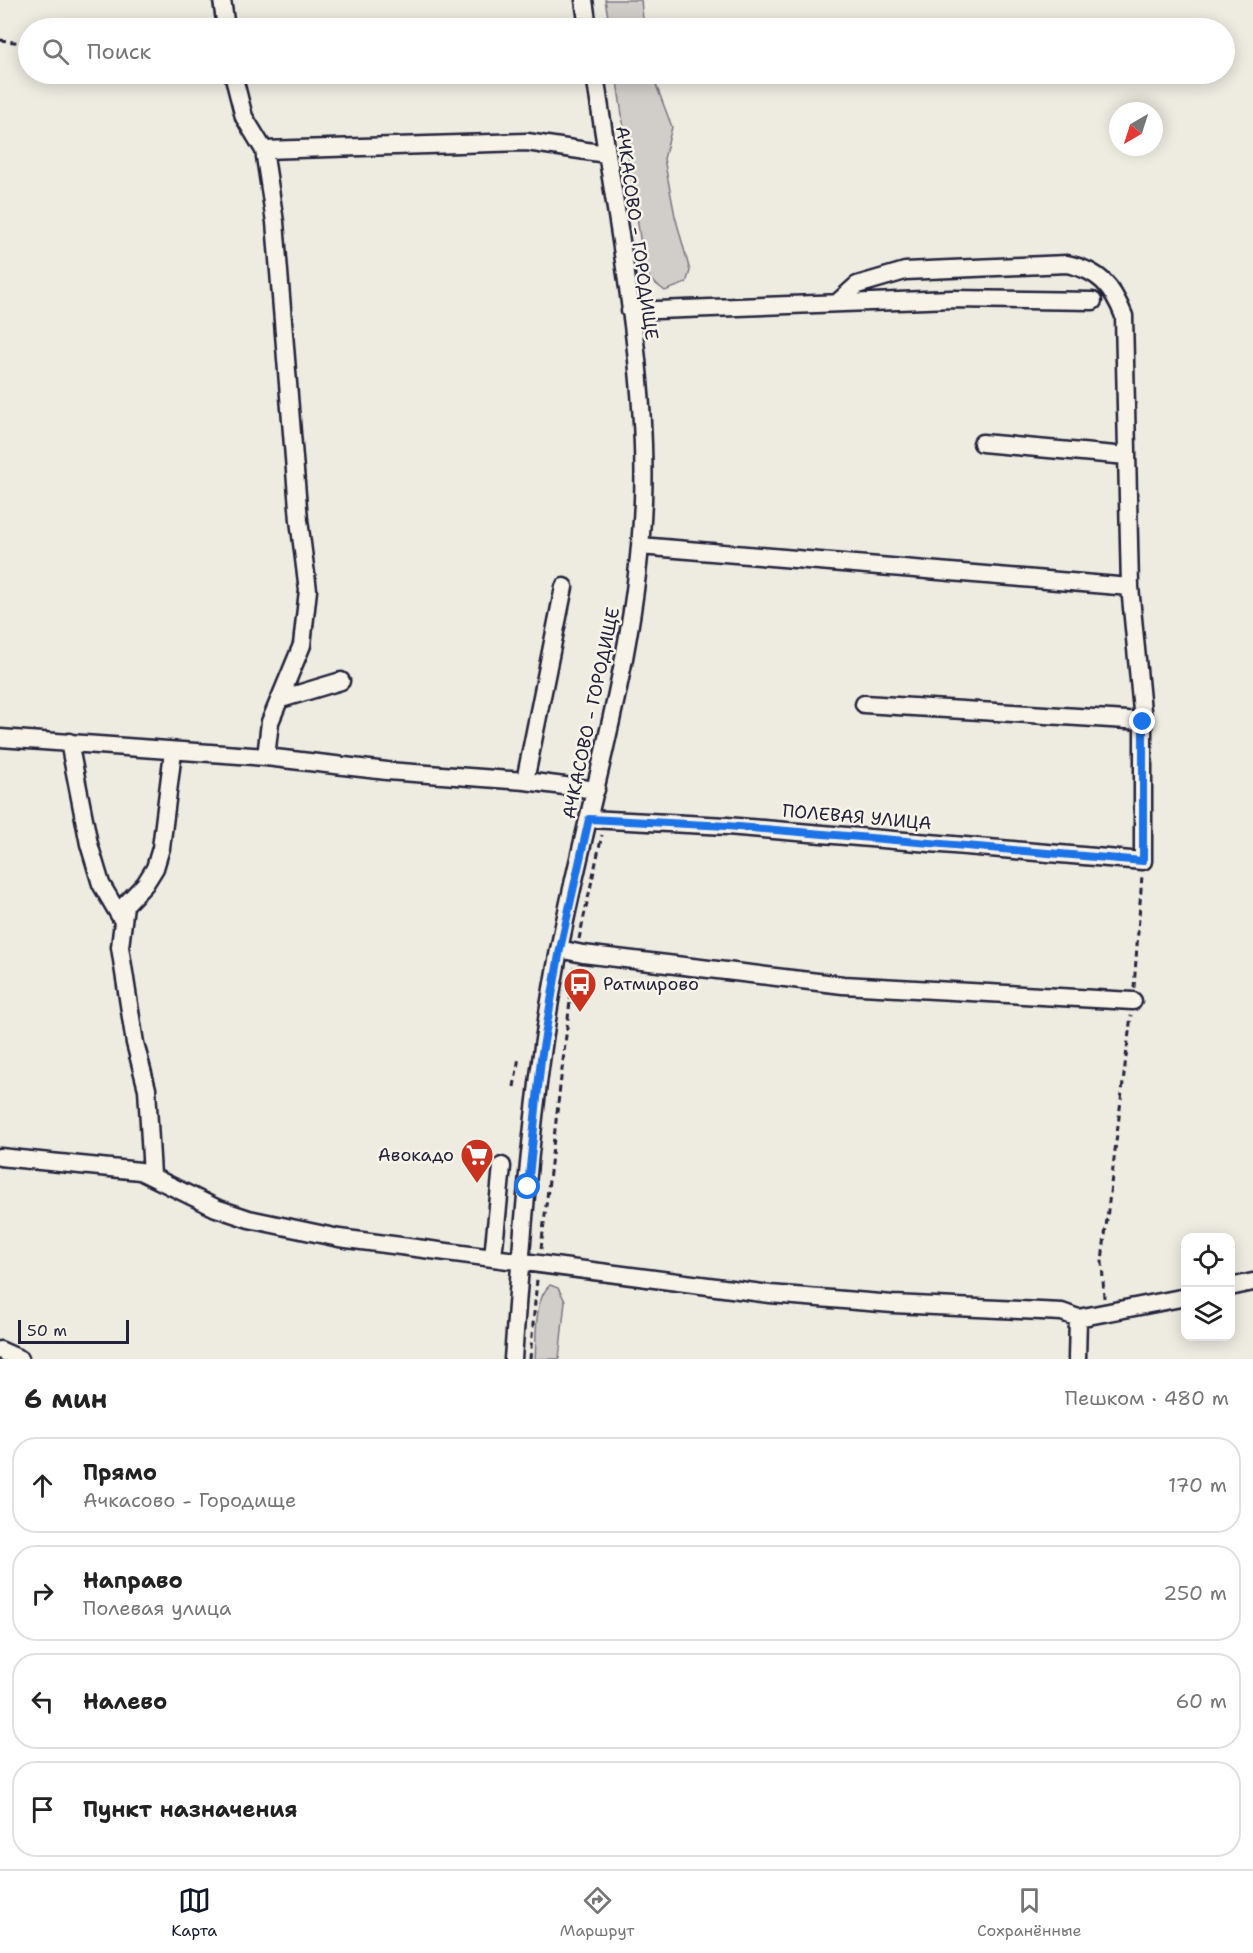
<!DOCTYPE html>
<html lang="ru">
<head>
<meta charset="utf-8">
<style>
  :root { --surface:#fff; --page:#f6f6f6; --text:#222; --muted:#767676; --line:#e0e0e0; --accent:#111827 }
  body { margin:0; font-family:"Shantell Sans",sans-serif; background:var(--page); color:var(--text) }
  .controls { position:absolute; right:18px; bottom:18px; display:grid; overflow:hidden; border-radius:12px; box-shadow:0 3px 15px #0003 }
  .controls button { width:54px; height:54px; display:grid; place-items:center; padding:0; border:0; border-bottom:2px solid var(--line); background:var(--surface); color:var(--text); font:30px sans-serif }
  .compass { position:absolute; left:1109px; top:102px; width:54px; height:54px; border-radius:50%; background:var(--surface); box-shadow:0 3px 15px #0003; rotate:219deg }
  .scale { position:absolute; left:18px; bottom:15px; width:111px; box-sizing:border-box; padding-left:6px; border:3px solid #22223b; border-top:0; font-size:16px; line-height:21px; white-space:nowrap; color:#22223b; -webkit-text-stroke:4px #f7f3e8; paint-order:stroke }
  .stop { position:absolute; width:18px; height:18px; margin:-14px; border:4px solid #1a73e8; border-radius:50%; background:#fff }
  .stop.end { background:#1a73e8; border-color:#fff; box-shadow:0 2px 6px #0008 }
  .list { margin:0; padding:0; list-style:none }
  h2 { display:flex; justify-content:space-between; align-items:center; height:78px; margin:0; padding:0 24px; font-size:26px }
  h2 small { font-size:20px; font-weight:400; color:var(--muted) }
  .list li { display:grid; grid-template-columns:39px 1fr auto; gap:18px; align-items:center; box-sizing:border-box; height:96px; margin:0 12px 12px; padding:0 12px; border:2px solid var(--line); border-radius:24px }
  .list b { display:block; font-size:22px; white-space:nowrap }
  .list p { margin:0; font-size:20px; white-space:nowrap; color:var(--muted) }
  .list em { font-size:20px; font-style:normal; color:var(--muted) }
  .icon { flex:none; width:33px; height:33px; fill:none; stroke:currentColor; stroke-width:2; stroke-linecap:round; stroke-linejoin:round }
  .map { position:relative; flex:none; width:1253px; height:1359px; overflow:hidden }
  .search { position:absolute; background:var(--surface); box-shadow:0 3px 15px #0003; left:18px; right:18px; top:18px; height:66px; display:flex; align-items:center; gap:15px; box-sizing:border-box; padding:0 21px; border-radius:33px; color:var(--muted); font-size:22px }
  .sheet { height:510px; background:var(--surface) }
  nav { display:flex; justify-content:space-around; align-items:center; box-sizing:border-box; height:84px; border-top:2px solid var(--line); background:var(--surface); font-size:16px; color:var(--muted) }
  nav a { display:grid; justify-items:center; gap:3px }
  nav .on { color:var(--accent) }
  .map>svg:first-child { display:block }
  .green { fill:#d1cdc9; stroke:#7a7882; stroke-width:1.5 }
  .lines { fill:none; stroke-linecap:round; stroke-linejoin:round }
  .minor-casing { stroke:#22223b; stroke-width:21 }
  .path { stroke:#22223b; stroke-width:3; stroke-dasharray:6 4.5; stroke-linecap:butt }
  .minor { stroke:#f7f3e8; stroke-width:16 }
  .route { stroke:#1a73e8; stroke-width:8 }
  .labels { text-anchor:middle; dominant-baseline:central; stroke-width:5; stroke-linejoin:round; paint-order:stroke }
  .street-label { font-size:18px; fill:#22223b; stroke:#f7f3e8 }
  .poi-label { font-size:18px; fill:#22223b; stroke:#f7f3e8; text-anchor:start }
</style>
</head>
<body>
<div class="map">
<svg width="1253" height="1359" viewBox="0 0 1253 1359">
  <rect width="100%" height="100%" fill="#eeebe1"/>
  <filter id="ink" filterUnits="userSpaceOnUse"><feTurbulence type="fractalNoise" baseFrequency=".0167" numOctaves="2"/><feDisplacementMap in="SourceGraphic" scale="12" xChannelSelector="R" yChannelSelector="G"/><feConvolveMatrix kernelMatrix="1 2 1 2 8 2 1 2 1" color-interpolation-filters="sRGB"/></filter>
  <g filter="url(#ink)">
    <path class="green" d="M605,0H641L644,28H610Z
      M616,74H652L672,127L664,159L675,216L690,271L686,283L665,291L651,280L644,265Z
      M550,1285L558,1288L565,1301L559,1359H535C537,1337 533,1300 550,1285Z"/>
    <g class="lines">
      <defs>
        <path id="minor" d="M222,0L226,28
          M584,0L588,28
          M233,74L244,117L264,150L275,222L299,520L308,590L302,645L270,722L266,757
          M264,150L527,142L606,154
          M630,311L952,299L1093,301
          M982,443L1127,456
          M640,546L1130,587
          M281,699L341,681
          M864,704L1143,721
          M0,738L266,757L387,771L525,781L596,790
          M69,742L89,844L101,884L121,918
          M525,781L564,587
          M589,819L727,826L1143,861V721L1130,587L1124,316C1112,286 1100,271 1067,264L905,271L857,285L837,303
          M559,949L583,954L843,985L1133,1001
          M0,1157L140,1171L216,1208L249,1219L339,1238L770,1294L893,1304L1062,1312L1078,1318L1186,1297
          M152,1175L147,1089L135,1043L120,947L125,905L145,884L155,868L161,848L173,752
          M493,1257L502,1166
          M1230,1287L1253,1282
          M0,1350L20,1359
          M513,1359C523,1222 533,1085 559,950C588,801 637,655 643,501C648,364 614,211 595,74
          M1077,1359L1078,1318"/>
      </defs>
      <use href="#minor" class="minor-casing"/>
      <path class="path" d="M0,40L28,44
        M203,74L219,78
        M579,939L602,835
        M1134,988L1142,875
        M514,1087L519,1057
        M541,1249L574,967
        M1104,1298L1102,1261L1131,1015
        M530,1359L537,1279"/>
      <use href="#minor" class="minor"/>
    </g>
  </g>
  <g class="lines" filter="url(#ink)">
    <path class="route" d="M528,1187L541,1059L560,949L589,819L727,826L1143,861V722"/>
  </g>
  <defs>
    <symbol id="bus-pin" viewBox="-11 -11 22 30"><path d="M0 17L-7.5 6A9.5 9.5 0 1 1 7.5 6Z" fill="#c8321e" stroke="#f7f3e8"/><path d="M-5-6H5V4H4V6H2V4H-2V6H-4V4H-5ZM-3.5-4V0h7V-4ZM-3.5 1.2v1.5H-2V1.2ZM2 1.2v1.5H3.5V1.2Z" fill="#fff"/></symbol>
    <symbol id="supermarket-pin" viewBox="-11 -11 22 30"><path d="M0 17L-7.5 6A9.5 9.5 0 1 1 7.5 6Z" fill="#c8321e" stroke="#f7f3e8"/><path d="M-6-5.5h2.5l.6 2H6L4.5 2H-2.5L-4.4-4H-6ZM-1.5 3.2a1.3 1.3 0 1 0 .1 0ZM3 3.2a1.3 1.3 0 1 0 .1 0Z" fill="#fff"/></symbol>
  </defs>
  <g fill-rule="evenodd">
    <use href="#bus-pin" x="561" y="965" width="38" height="52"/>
    <use href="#supermarket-pin" x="458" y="1136" width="38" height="52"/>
  </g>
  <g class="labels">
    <g class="street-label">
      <text transform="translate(637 233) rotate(82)">АЧКАСОВО - ГОРОДИЩЕ</text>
      <text transform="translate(591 713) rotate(-78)">АЧКАСОВО - ГОРОДИЩЕ</text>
      <text transform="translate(857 817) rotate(5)">ПОЛЕВАЯ УЛИЦА</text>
    </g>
    <g class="poi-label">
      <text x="603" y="984">Ратмирово</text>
      <text x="454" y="1155" text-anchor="end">Авокадо</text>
    </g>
  </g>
</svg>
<div class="controls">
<button><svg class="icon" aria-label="locate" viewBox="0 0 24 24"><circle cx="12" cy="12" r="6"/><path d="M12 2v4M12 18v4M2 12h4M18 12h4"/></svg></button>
<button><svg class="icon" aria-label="layers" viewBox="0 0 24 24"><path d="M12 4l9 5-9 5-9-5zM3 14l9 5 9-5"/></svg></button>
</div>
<svg class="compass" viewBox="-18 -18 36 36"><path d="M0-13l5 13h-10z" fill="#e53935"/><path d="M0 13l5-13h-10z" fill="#767676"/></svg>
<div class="scale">50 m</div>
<div class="stop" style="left:528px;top:1187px"></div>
<div class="stop end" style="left:1143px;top:722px"></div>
<div class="search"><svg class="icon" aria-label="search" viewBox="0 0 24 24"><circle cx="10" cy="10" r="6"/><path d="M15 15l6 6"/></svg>Поиск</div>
</div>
<section class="sheet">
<h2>6 мин<small>Пешком · 480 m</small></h2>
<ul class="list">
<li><svg class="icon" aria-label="ahead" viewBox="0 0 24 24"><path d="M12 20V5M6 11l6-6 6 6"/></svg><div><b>Прямо</b><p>Ачкасово - Городище</p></div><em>170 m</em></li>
<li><svg class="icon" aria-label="right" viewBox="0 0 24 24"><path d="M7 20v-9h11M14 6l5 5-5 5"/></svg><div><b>Направо</b><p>Полевая улица</p></div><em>250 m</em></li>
<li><svg class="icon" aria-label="left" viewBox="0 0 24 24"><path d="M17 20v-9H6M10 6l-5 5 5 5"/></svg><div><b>Налево</b></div><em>60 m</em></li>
<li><svg class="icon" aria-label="arrive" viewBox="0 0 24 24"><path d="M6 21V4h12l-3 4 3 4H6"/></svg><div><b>Пункт назначения</b></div></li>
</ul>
</section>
<nav>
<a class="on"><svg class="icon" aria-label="map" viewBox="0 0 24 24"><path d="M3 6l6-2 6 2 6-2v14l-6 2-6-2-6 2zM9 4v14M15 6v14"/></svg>Карта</a>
<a><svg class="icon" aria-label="directions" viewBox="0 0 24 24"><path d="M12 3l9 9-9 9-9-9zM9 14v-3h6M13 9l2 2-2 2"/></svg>Маршрут</a>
<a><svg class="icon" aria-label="saved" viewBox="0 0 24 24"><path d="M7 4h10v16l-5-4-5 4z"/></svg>Сохранённые</a>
</nav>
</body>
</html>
